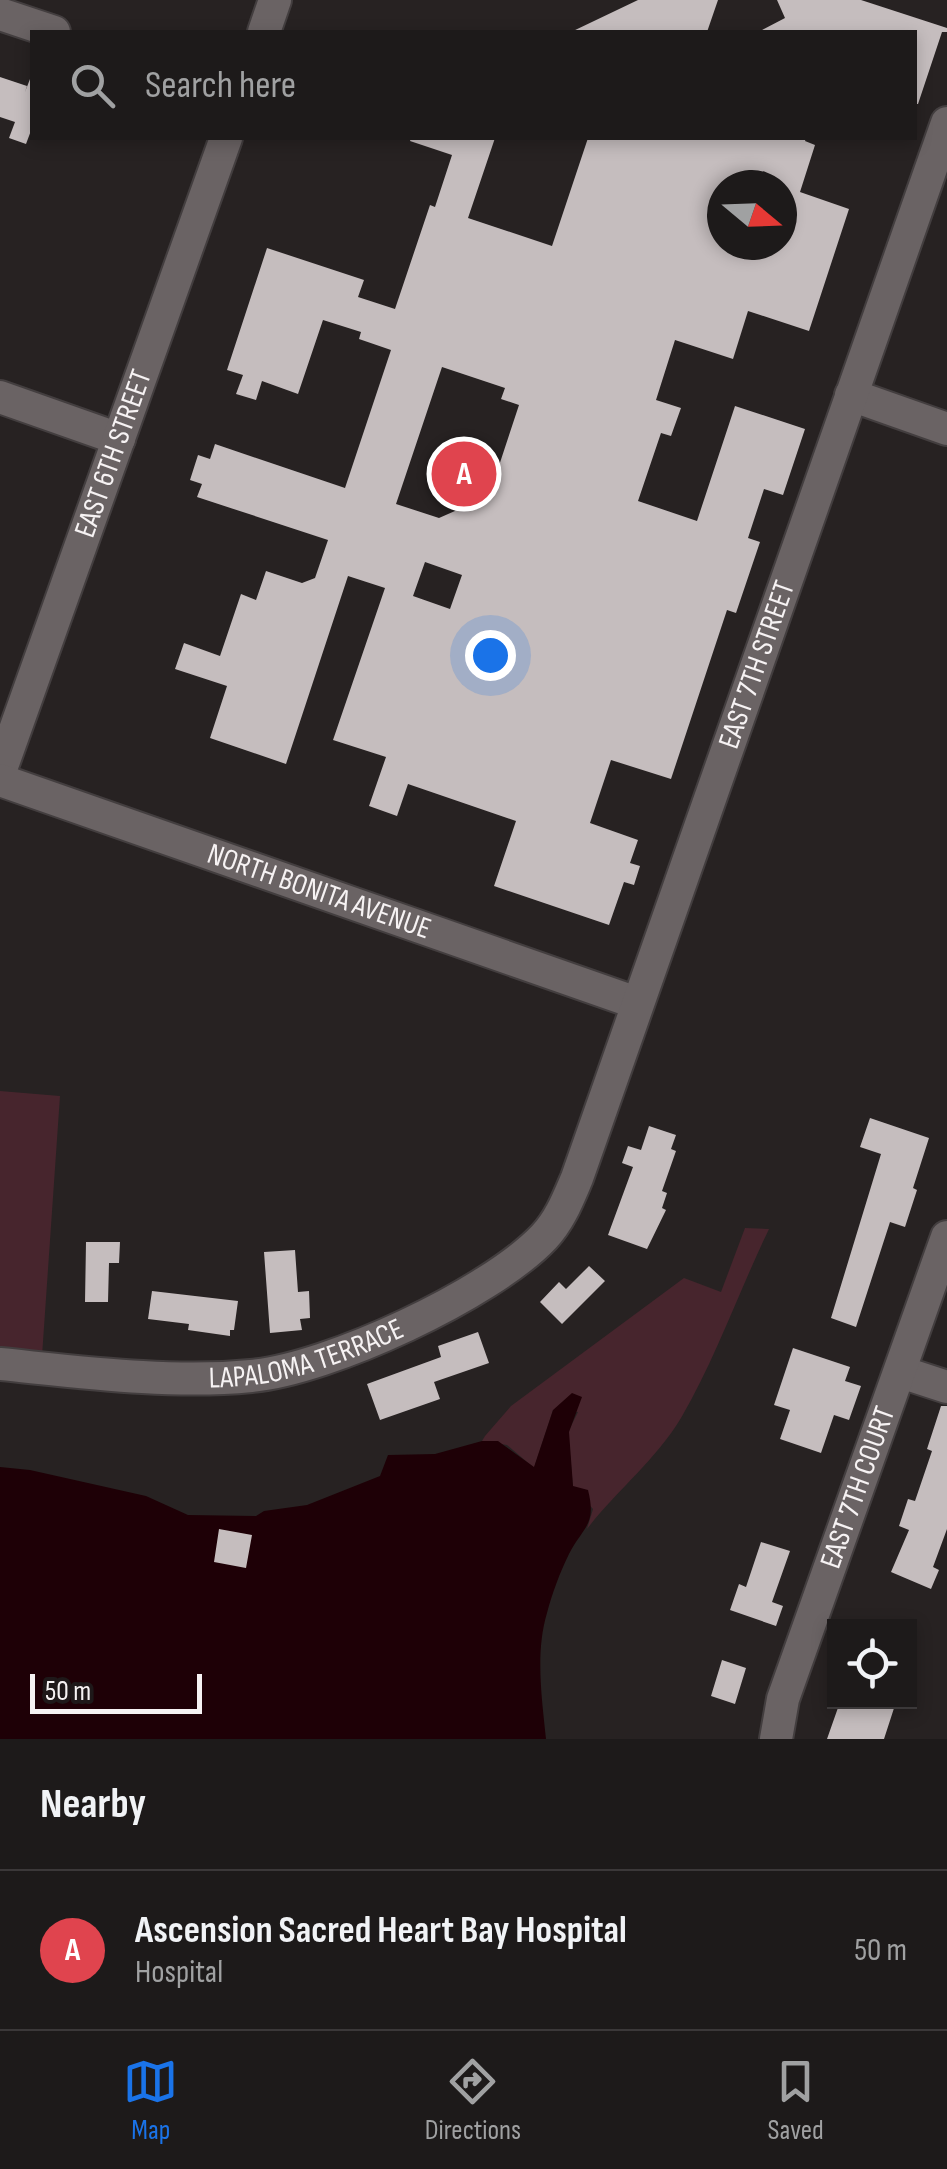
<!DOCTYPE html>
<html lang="en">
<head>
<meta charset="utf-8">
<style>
  :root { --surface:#1d1a1a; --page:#2a2727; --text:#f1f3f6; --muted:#a0a1a2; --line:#3b3839; --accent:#1a73e8 }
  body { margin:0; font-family:"Sofia Sans Condensed",sans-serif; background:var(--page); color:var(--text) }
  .controls { position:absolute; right:30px; bottom:30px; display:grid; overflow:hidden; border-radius:0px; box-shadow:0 5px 15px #0003 }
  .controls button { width:90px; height:90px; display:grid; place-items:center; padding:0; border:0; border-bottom:2px solid var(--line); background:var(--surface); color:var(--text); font:50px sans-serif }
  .compass { position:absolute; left:707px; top:170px; width:90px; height:90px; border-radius:50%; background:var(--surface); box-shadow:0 5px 15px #0003; rotate:109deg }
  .scale { position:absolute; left:30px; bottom:25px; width:172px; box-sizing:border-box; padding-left:10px; border:5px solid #f6f2f3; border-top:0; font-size:28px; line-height:35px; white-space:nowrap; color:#f6f2f3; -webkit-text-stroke:8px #1e1819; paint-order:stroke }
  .you { position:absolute; left:490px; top:655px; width:35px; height:35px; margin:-25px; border:8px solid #fff; border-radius:50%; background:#1a73e8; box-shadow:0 0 0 15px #1a73e833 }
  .badge { display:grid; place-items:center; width:65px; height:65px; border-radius:50%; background:var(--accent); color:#fff; font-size:32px; font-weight:700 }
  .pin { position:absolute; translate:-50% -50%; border:5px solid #fff; box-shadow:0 2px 10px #0006 }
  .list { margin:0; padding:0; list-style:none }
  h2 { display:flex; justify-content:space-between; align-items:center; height:130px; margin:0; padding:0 40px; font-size:42px }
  h2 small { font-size:32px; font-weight:400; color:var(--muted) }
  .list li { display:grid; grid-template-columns:65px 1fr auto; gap:30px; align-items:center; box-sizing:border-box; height:160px; padding:0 40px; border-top:2px solid var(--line) }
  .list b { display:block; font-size:38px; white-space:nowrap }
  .list p { margin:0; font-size:32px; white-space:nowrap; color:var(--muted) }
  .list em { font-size:32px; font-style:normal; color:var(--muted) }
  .icon { flex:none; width:55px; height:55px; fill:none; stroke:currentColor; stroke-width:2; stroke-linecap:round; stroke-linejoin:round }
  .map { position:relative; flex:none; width:947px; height:1739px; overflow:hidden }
  .search { position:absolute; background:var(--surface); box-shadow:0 5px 15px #0003; left:30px; right:30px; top:30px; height:110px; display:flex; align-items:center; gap:25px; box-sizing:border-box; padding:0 35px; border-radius:0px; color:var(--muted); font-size:38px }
  .sheet { height:290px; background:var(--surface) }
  nav { display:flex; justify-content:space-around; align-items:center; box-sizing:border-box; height:140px; border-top:2px solid var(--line); background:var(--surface); font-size:28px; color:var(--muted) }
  nav a { display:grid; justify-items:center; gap:5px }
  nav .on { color:var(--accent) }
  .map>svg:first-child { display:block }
  .green { fill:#47252d }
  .water { fill:#1e0006 }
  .building { fill:#c5bdbe; fill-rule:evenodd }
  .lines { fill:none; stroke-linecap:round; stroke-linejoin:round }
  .minor-casing { stroke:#433e3f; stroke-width:36 }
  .minor { stroke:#6a6364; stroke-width:32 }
  .labels { text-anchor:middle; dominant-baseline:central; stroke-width:10; stroke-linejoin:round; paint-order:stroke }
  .street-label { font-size:30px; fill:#f6f2f3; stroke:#1e1819 }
</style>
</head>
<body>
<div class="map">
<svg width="947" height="1739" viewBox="0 0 947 1739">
  <rect width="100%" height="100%" fill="#272222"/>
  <path class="green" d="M0,1091L60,1096L42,1356L0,1354Z
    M745,1228L769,1229C739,1291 716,1358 681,1418C655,1461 617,1490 587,1529L593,1509L573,1487L568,1432L578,1412L553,1410L534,1468L507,1445L482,1441L485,1436L511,1406L684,1278L721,1292Z"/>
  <path class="water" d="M572,1393L582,1397L569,1432L573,1486L588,1490C597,1525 583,1527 569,1554C560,1572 552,1594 547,1613C535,1653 542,1699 546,1739H0V1467L30,1470L146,1496L188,1515L256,1516L264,1511L307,1505L380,1476L388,1455L435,1454L482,1441H498L534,1467L553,1410Z"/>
  <path class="building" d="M638,0H718L707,32H571Z
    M777,0H861L947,28V32H942L918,104H914V32H758L785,18Z
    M0,77L27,86L25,92L30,79H32V128L26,144L9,138L15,122L0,117Z
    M411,138H495L468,218L552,246L588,138H806L805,141L815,145L800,192L849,209L809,331L748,311L733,359L675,340L656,400L681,408L671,436L661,433L638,501L697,521L735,406L805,429L783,495L764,489L748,538L760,542L736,613L727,610L671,779L611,760L590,823L638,840L630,863L640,866L634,885L624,882L609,925L494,886L516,821L408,784L397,816L369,806L386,757L333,740L385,588L348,576L286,764L210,738L227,686L175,669L184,643L220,656L241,594L256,600L266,571L302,583L315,578L328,540L197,497L202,484L190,480L198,455L210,459L215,444L345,488L391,350L359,339L361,332L323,320L298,394L262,381L256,400L236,394L243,375L227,370L267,248L364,280L358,297L395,309L430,205L435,207L452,155L410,141ZM722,185H782V245H722ZM442,367L505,388L501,399L519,405L489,496L439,518L396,504ZM425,562L462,575L450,609L413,596Z
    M870,1118L929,1138L913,1188L917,1190L905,1227L890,1222L856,1327L831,1318L881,1154L860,1147Z
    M649,1126L676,1135L671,1149L676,1151L662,1191L667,1193L662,1208L666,1210L647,1249L608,1235L633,1167L622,1163L628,1146L641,1150Z
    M86,1242H120L119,1263H109L108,1302H85Z
    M295,1250L298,1292L309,1291L310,1318L300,1319L302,1330L270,1333L264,1252Z
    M589,1266L605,1281L562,1324L540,1302L559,1282L566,1289Z
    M152,1291L238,1301L234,1330H230V1336L188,1330L189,1324L148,1319Z
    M478,1332L489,1363L434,1382L440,1399L380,1420L367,1384L441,1357L438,1346Z
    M793,1348L850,1367L845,1381L861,1386L849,1420L834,1415L821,1453L780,1439L790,1410L774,1405Z
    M941,1406H947V1529L933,1567L939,1570L931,1589L891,1572L909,1530L899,1526L908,1499L915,1501L932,1451L927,1449Z
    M219,1529L252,1535L246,1568L214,1562Z
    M761,1542L790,1551L772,1602L783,1606L776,1626L730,1610L739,1584L746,1587Z
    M722,1660L746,1668L735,1704L711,1696Z
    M840,1702H896L884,1739H827Z"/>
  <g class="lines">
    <defs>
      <g id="minor">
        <path d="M0,14L54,32"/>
        <path d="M264,32L275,0"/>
        <path d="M851,395L947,429"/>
        <path d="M0,397L119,439"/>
        <path id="s1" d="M0,772L226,138"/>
        <path id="s2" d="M0,780L637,1003"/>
        <path id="s3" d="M0,1364C80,1372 171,1384 251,1376C329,1369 490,1294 544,1237C560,1220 568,1199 577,1178L947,123"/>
        <path d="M901,1372L947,1387"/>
        <path id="s4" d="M776,1739L783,1699L947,1237"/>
      </g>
    </defs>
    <use href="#minor" class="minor-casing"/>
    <use href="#minor" class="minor"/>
  </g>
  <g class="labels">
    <g class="street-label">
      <text stroke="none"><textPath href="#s1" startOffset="338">EAST 6TH STREET</textPath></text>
      <text stroke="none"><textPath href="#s3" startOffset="1192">EAST 7TH STREET</textPath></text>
      <text stroke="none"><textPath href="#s2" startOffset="338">NORTH BONITA AVENUE</textPath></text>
      <text stroke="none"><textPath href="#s3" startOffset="310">LAPALOMA TERRACE</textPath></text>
      <text stroke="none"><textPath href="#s4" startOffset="265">EAST 7TH COURT</textPath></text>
    </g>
  </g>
</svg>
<div class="controls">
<button><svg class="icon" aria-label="locate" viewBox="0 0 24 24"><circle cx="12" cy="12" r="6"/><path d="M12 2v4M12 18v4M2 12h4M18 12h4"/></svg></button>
</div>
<svg class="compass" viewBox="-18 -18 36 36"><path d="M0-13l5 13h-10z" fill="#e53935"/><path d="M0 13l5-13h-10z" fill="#a0a1a2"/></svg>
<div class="scale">50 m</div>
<div class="you"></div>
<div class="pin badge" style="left:464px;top:474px;background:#e0444e">A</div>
<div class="search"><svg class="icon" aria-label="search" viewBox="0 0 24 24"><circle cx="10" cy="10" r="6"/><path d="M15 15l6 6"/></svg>Search here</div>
</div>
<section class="sheet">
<h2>Nearby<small></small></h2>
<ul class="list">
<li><span class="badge" style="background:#e0444e">A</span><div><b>Ascension Sacred Heart Bay Hospital</b><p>Hospital</p></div><em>50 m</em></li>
</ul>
</section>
<nav>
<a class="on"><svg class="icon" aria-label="map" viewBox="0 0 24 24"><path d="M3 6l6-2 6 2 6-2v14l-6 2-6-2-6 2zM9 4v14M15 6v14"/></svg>Map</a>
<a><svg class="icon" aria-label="directions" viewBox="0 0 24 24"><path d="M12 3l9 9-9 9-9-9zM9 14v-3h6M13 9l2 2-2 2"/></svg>Directions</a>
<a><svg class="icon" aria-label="saved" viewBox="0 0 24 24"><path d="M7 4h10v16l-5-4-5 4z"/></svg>Saved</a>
</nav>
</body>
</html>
